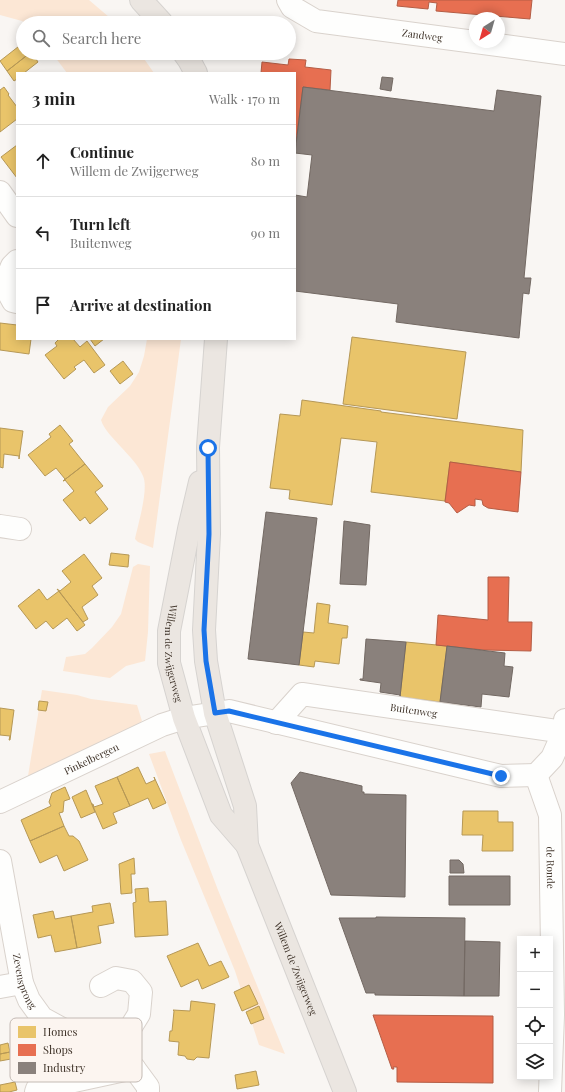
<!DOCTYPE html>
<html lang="en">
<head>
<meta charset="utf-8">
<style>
  :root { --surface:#fff; --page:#f6f6f6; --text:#222; --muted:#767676; --line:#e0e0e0 }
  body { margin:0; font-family:"Playfair Display",serif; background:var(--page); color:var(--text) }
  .controls { position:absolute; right:12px; bottom:12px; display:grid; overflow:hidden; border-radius:0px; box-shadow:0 2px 10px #0003 }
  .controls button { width:36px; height:36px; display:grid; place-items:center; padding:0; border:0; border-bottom:1px solid var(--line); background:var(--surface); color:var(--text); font:20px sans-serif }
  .compass { position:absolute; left:469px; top:12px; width:36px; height:36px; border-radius:50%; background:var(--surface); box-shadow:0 2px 10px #0003; rotate:217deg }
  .stop { position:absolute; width:12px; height:12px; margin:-9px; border:3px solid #1a73e8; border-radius:50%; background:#fff }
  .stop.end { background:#1a73e8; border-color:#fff; box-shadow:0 1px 4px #0008 }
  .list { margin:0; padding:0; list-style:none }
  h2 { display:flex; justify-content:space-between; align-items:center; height:52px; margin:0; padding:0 16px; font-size:17px }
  h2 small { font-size:13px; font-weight:400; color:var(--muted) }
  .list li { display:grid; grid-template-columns:26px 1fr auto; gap:12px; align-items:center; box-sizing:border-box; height:72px; padding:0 16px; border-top:1px solid var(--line) }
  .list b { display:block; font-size:15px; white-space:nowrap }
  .list p { margin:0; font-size:13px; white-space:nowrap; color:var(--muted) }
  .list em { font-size:13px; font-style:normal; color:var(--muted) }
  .icon { flex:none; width:22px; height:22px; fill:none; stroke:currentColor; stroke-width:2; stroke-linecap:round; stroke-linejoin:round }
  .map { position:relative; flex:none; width:565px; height:1092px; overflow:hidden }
  .search { position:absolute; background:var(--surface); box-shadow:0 2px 10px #0003; left:16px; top:16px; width:280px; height:44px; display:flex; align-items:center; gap:10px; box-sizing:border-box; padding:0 14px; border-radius:22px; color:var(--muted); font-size:15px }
  .panel { position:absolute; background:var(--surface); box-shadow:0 2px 10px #0003; left:16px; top:72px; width:280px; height:268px; border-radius:0px }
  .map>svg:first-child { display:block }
  .green { fill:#fce7d5 }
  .homes { fill:#e9c46a; stroke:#b69856 }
  .shops { fill:#e76f51; stroke:#b45d45 }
  .industry { fill:#8a817c; stroke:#736963 }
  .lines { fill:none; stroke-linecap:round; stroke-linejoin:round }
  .minor-casing { stroke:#d9d2cc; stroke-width:24 }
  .major-casing { stroke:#d6d3d0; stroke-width:24 }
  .minor { stroke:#fefefd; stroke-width:22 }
  .major { stroke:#ebe6e1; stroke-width:22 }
  .route { stroke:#1a73e8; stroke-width:5 }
  .labels { text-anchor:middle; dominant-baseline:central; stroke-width:4; stroke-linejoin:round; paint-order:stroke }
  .street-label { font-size:10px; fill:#3e3228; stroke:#fcf5f0 }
  .key { fill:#fcf5f0; stroke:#c3bab4; stroke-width:1 }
  .key-label { font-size:11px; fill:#3e3228 }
</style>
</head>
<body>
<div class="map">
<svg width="565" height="1092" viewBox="0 0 565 1092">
  <rect width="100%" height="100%" fill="#f9f6f3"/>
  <path class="green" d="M0,0H89L116,23H25L22,21L0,15Z
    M52,53H140L154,73H67Z
    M147,339H181L153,548L138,542L135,539C138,524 149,489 143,476C138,464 129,456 121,447C114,439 104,430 101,420L108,407L130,386L139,372L144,356Z
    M138,564L150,566L148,632L145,661L126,666L110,678L63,671L66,657L85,654L92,648L112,627L121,614L133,567Z
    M42,690L77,695L91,699L137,705L142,721L133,728L28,776Z
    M165,751L218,890L285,1054L259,1045L235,971L181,840L149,754Z"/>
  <path class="homes" d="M23,43V53H30L7,71L0,61Z
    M30,53H32L38,62L24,73H17V79L14,81L7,71Z
    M4,87L9,94L8,95L17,107V119L0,132V90Z
    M17,145V178L1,157Z
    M0,323L17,325V339H31L29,354L0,350Z
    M352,337L466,352L457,419L343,404Z
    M59,339H73L80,347L87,341L105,365L94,373L84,360L74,367L76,369L64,379L45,355L57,346L55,343Z
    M90,339H104L95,346Z
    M123,361L133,374L120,384L110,371Z
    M302,400L381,411V412L523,430L521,472L450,462L445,501L371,492L377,442L341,438L332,505L289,499L290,490L270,488L280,414L300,416Z
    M60,425L73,441L69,444L85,464L63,481L65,479L56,468L45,476L28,455L51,437L49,434Z
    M0,428L23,431L19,459V456L4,454L3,468L0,467Z
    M85,464L103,486L95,492L108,509L90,524L85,517L80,521L63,500L74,491L65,480L63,481Z
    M111,553L129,555L128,567L109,565Z
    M84,554L102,578L92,586L98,595L82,607L88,619L83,622L57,589L60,591L71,582L62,571Z
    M39,589L47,600L59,591L85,625L77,631L67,618L53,629L46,621L36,629L18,606Z
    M317,603L330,605L328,623L348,626L347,638H342L339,664L315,661L314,667L299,665L303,632L314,633Z
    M406,642L447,646L440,702L400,697Z
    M39,701L48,702L46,711L38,710Z
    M0,708L14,710L10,740H9L10,736L0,735Z
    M138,767L146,784L155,780L154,777L166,803L153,809L148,798L130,806L117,777Z
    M117,777L130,806L113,813L117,823L103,829L92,804H93L94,807L103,804L95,786Z
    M65,787L70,799L64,801L63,812L59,813L64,826L30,841L21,820L51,806L49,802L52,793Z
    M86,790L95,812L81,818L72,797Z
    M463,811H498V822H513V851H482L483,835H462Z
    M64,826L69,836H73L79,841L88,860L64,871L57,855L40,863L30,841Z
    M134,858L135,874H131L132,893L121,894L119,864Z
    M148,888L149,902L166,901L168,935L135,937L133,903L136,902L135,889Z
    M110,903L114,923L98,926L101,943L77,948L71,916L93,912L92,906Z
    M53,911L55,919L71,916L77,948L55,952L51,935L38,938L33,915Z
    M198,943L209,966L221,961L229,977L202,989L198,979L181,987L167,956Z
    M249,985L258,1004L242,1011L234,992Z
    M191,1001L215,1004L209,1058L197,1057L194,1060L187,1059L185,1056L178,1055L179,1042L169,1041L170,1031H172L174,1011L173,1010L190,1011Z
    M259,1006L264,1019L251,1024L246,1012Z
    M8,1043L10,1052L0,1054V1045Z
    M10,1052L11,1059L0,1061V1054Z
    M256,1071L259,1085L237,1089L235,1075Z
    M15,1082L17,1090L9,1092H0V1085Z"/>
  <path class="shops" d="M398,0H532L530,19L436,11L437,3L429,2L428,9L397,6Z
    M289,59L306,60L305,67L331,70L330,90L303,87L295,150V73H261L262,62L288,65Z
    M450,462L521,472L518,512L488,508L483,505L482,500L475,499V506L469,505L457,513L449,503L445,502Z
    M488,577H509L508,622H532L531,651L484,650L436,645L438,615L488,620Z
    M373,1015L493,1016V1083L397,1082V1067H393L394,1069H392Z"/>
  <path class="industry" d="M382,77L393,78L391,91L380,89Z
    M303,87L494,111L497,90L541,96L524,278H531L529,294L523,293L519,338L396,322L398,304L295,291V195L307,197L312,155L295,153Z
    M266,512L317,518L299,665L248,659Z
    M344,521L370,525L366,585L340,584Z
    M366,639L406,642L400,697V695L380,692L381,683L360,680V679H363Z
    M447,646L505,653L504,666L513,667L509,697L482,694L481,707L440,702Z
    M300,772L362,786V792H364V794L406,795L405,897L331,895L291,783Z
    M450,860H459L463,864L464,873H450Z
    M449,876H510V905H449Z
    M376,917L465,918L464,996L375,995V993H366L339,918H376Z
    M465,941L500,942L499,996H464Z"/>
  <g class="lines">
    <defs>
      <g id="minor">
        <path id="s1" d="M288,0L292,7L316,21L565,54"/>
        <path d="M0,192L17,216"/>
        <path d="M17,261L12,266L4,285L13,301L17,302"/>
        <path d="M0,526L20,529"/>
        <path id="s2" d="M276,723L302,694L565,732"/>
        <path id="s3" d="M536,775L550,815L553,1015L550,1092"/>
        <path d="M536,775L552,758L564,731L565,720"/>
        <path id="s4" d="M0,802L162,725L184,718L229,711L501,776L536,775"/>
        <path id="s5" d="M0,861L22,983L29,1000L42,1018L134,1068L148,1087V1092"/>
        <path d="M101,986L116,978L132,981L141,992L139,1014L113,1056"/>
        <path d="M0,987L22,983"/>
        <path d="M36,1092L37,1089L134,1068"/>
      </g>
      <g id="major">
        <path d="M141,0L162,23"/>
        <path d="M184,53L189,60L196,73"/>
        <path id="s6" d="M216,339L208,447L209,534L204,630L206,661L215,713L245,806L247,845L345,1092"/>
        <path id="s7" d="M200,482L189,529L169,631V663L184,718L221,815L247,845"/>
      </g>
    </defs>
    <use href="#minor" class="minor-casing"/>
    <use href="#major" class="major-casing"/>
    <use href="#minor" class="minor"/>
    <use href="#major" class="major"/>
  </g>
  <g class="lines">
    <path class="route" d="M208,448L209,534L204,630L206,661L215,713L229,711L501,776"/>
  </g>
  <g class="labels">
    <g class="street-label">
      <text stroke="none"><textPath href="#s1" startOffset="143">Zandweg</textPath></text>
      <text stroke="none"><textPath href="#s7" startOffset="175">Willem de Zwijgerweg</textPath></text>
      <text stroke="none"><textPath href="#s2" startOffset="152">Buitenweg</textPath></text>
      <text stroke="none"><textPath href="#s4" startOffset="101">Pinkelbergen</textPath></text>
      <text stroke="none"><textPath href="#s3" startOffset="95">de Ronde</textPath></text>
      <text stroke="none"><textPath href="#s6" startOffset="645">Willem de Zwijgerweg</textPath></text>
      <text stroke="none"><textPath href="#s5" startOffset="123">Zevensprong</textPath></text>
    </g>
  </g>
  <rect x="10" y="1018" width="132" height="64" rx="6" class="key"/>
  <rect x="18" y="1026" width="18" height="12" fill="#e9c46a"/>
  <rect x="18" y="1044" width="18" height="12" fill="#e76f51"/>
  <rect x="18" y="1062" width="18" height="12" fill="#8a817c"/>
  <g class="key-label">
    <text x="43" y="1036">Homes</text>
    <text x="43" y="1054">Shops</text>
    <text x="43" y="1072">Industry</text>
  </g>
</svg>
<div class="controls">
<button>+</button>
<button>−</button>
<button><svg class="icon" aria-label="locate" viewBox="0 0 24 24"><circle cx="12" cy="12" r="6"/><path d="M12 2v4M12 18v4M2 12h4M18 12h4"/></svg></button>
<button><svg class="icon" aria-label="layers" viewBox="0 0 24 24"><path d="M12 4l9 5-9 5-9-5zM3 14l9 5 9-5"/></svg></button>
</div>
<svg class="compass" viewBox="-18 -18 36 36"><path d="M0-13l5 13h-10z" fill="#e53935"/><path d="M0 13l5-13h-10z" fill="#767676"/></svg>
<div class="stop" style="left:208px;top:448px"></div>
<div class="stop end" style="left:501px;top:776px"></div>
<div class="search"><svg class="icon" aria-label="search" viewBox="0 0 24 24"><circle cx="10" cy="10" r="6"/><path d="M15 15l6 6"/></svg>Search here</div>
<section class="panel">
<h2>3 min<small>Walk · 170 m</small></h2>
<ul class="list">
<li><svg class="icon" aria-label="ahead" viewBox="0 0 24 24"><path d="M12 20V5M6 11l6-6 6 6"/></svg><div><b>Continue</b><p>Willem de Zwijgerweg</p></div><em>80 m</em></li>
<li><svg class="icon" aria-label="left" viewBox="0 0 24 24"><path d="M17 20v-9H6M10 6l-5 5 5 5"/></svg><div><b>Turn left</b><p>Buitenweg</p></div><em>90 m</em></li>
<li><svg class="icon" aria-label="arrive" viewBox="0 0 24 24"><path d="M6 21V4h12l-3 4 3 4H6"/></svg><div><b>Arrive at destination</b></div></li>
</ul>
</section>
</div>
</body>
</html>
